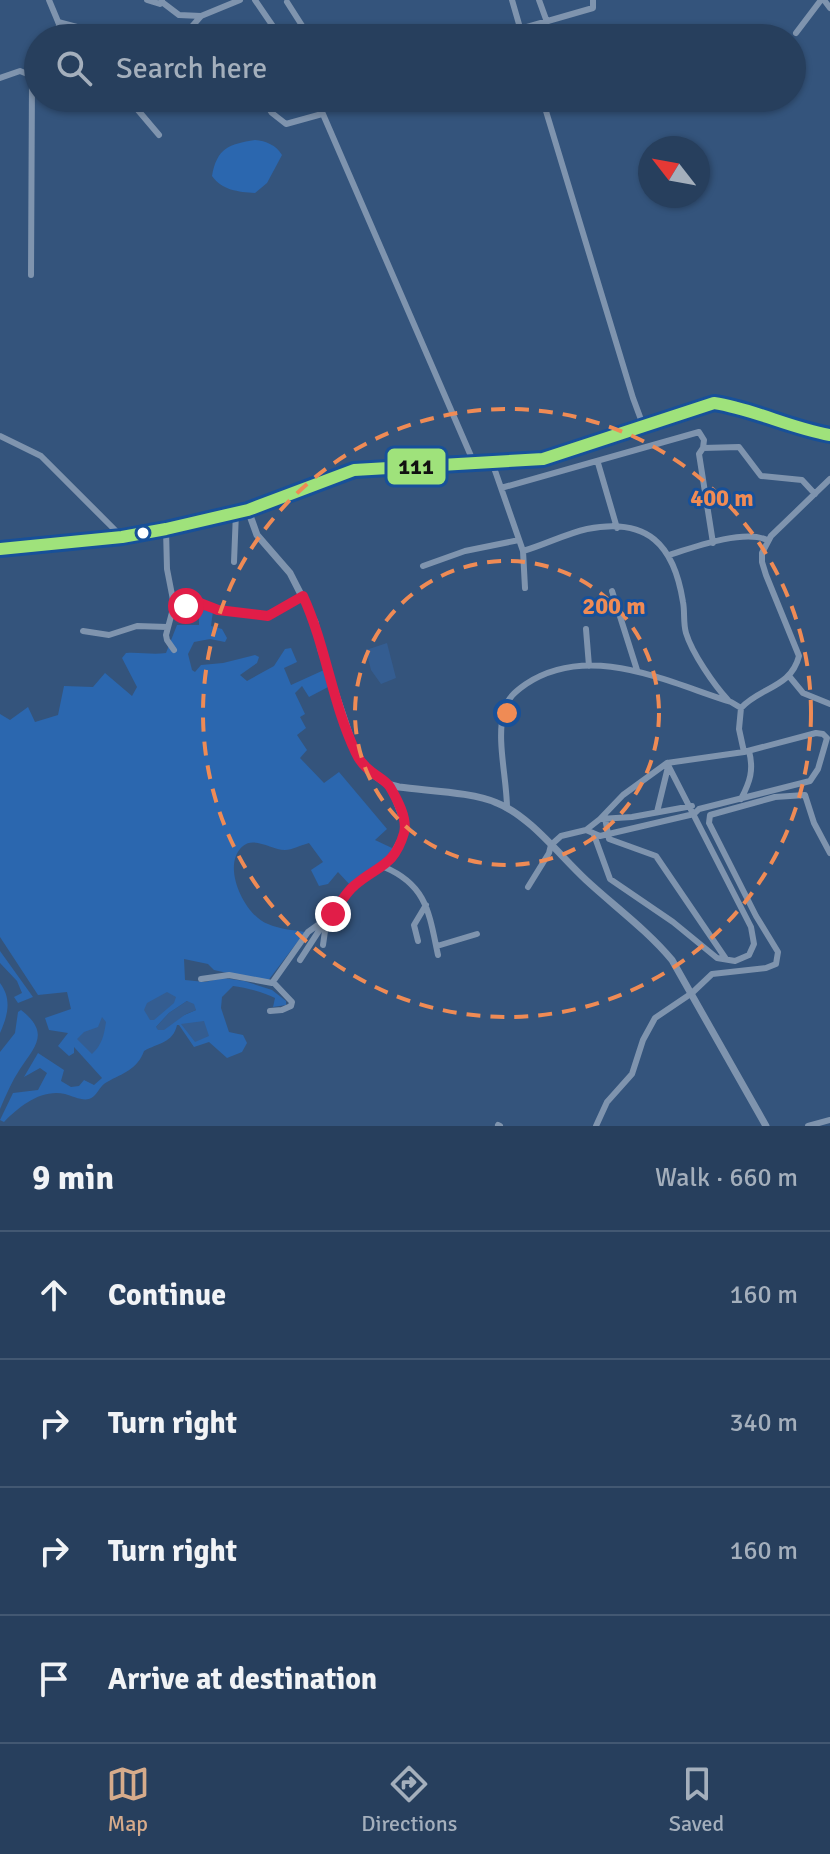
<!DOCTYPE html>
<html lang="en">
<head>
<meta charset="utf-8">
<style>
  :root { --surface:#273f5d; --page:#334a66; --text:#f1f3f6; --muted:#a4afbc; --line:#435872; --accent:#d6ab8b }
  body { margin:0; font-family:Signika,sans-serif; background:var(--page); color:var(--text) }
  .compass { position:absolute; left:638px; top:136px; width:72px; height:72px; border-radius:50%; background:var(--surface); box-shadow:0 2px 6px #0004; rotate:301deg }
  .stop { position:absolute; width:24px; height:24px; margin:-18px; border:6px solid #e11d48; border-radius:50%; background:#fff }
  .stop.end { background:#e11d48; border-color:#fff; box-shadow:0 2px 8px #0008 }
  .list { margin:0; padding:0; list-style:none }
  h2 { display:flex; justify-content:space-between; align-items:center; height:104px; margin:0; padding:0 32px; font-size:34px }
  h2 small { font-size:26px; font-weight:400; color:var(--muted) }
  .list li { display:grid; grid-template-columns:52px 1fr auto; gap:24px; align-items:center; box-sizing:border-box; height:128px; padding:0 32px; border-top:2px solid var(--line) }
  .list b { display:block; font-size:30px; white-space:nowrap }
  .list em { font-size:26px; font-style:normal; color:var(--muted) }
  .icon { flex:none; width:44px; height:44px; fill:none; stroke:currentColor; stroke-width:2; stroke-linecap:round; stroke-linejoin:round }
  .map { position:relative; flex:none; width:830px; height:1126px; overflow:hidden }
  .search { position:absolute; background:var(--surface); box-shadow:0 2px 6px #0004; left:24px; right:24px; top:24px; height:88px; display:flex; align-items:center; gap:20px; box-sizing:border-box; padding:0 28px; border-radius:44px; color:var(--muted); font-size:30px }
  .sheet { height:616px; background:var(--surface) }
  nav { display:flex; justify-content:space-around; align-items:center; box-sizing:border-box; height:112px; border-top:2px solid var(--line); background:var(--surface); font-size:22px; color:var(--muted) }
  nav a { display:grid; justify-items:center; gap:4px }
  nav .on { color:var(--accent) }
  .map>svg:first-child { display:block }
  .green { fill:#2b67af; fill-rule:evenodd }
  .water { fill:#345d91 }
  .lines { fill:none; stroke-linecap:round; stroke-linejoin:round }
  .minor { stroke:#7f94ae; stroke-width:6 }
  .tertiary { stroke:#7f94ae; stroke-width:7 }
  .secondary { stroke:#7a90aa; stroke-width:8 }
  .bus-1-casing { stroke:#175099; stroke-width:18 }
  .bus-1 { stroke:#9fe27b; stroke-width:12 }
  .route { stroke:#e11d48; stroke-width:10 }
  .ring { fill:none; stroke:#ef8b55; stroke-width:4; stroke-dasharray:14 10 }
  .bus-dot { fill:#fff; stroke:#175099; stroke-width:3 }
  .centre { fill:#ef8b55; stroke:#175099; stroke-width:4 }
  .ring-label { font-size:24px; text-anchor:middle; font-weight:bold; fill:#ef8b55; stroke:#175099; stroke-width:6; stroke-linejoin:round; paint-order:stroke }
  .line-badge { stroke:#175099; stroke-width:3 }
  .pale-badge-label { font-size:22px; text-anchor:middle; font-weight:bold; fill:#111 }
</style>
</head>
<body>
<div class="map">
<svg width="830" height="1126" viewBox="0 0 830 1126">
  <rect width="100%" height="100%" fill="#34547c"/>
  <path class="green" d="M255,140C266,141 276,145 282,155L267,183L255,193C238,192 222,190 212,176C217,148 229,144 255,140Z
    M204,604L213,611L211,626L222,629L227,638L225,642L210,639L194,642L188,654L192,670L195,672L201,665L223,663L255,655L259,657L257,663L240,675L247,681L274,666L285,649L291,648L297,662L284,668L291,685L324,670L330,686L309,697L302,686L295,693L305,714L300,717L306,728L297,735L307,750L300,758L324,783L339,772L387,829L375,840L392,848V852L382,864L350,885L338,872L328,884L319,886L311,870L323,862L309,843C301,845 292,850 285,850C272,850 254,836 243,846C220,865 245,916 268,924C279,929 293,930 305,932L267,982L214,970L208,964L184,959L185,980L205,982L223,978L244,981L272,990L286,1001V1005L273,1007L275,998C265,993 245,987 233,986L222,997L221,1008L229,1032L243,1035L247,1043L242,1052L227,1058L209,1042L194,1047L179,1025H177C173,1043 158,1043 144,1051C137,1070 123,1073 107,1082C99,1086 97,1097 89,1099C82,1101 72,1096 65,1094C41,1089 20,1106 4,1122L0,1120L13,1093L38,1090L47,1073L40,1068L24,1077L38,1053L64,1070L61,1081L71,1087L79,1086L84,1080L94,1085L102,1078L74,1047V1053L69,1056L58,1046L68,1033L49,1030L45,1018L71,1009L67,992L38,995L0,937V714L10,720L28,707L35,722L58,715L64,686L93,687L105,673L132,696L137,687L122,658L126,653C140,652 152,655 166,653L177,625H199V605ZM187,1001L196,1010L156,1027L169,1013Z
    M0,951L33,997L18,1003L14,997L22,993L17,981L0,963Z
    M0,983C12,999 8,1015 0,1033Z
    M21,1010C50,1033 36,1045 20,1069C12,1081 6,1095 0,1109V1052L15,1033L18,1012Z"/>
  <path class="water" d="M387,643L396,678L381,684L371,670L366,650Z
    M167,992L176,997L174,1003L154,1020H150L144,1010L147,1003Z
    M187,1001L194,1004L196,1010L186,1014L164,1030H158L156,1027L169,1013Z
    M102,1017L106,1022C104,1035 102,1045 92,1054L77,1039L84,1032L98,1027Z
    M204,1021L209,1036L195,1042L181,1024Z"/>
  <g class="lines">
    <path class="minor" d="M49,0L59,24L58,38
      M147,0L160,4L162,0
      M255,0L281,38
      M512,0L523,38
      M539,0L547,22
      M824,0L830,8
      M162,2L179,15L201,16
      M287,2L310,38
      M58,22L92,31L102,38
      M520,29L593,8V0
      M796,33L821,0
      M182,38L201,16L240,0
      M316,38L322,28
      M0,78L20,71L30,75L32,80L31,275
      M132,98L137,109L159,135
      M262,98L272,113L286,124L322,114
      M316,98L474,463
      M542,98L633,398L643,425
      M0,436L41,456L122,537
      M703,448L699,454L713,543
      M492,462L523,551L525,588
      M598,463L617,528
      M501,488L699,432L704,440L703,448L739,447L761,476L802,480L815,494
      M166,529L167,569L174,605L166,635L167,640L174,650
      M523,551C544,545 565,534 587,529C648,517 674,545 683,602C685,612 683,623 686,633C692,653 714,685 728,700
      M669,555C694,547 744,529 767,540
      M234,562L236,512
      M423,566L465,551L519,540
      M612,591L637,670
      M174,605L200,603L218,610L268,616L303,596
      M586,629L589,666
      M83,631L109,635L137,626L167,627
      M789,676L803,693L830,704
      M741,708C760,687 791,688 799,656L766,575L762,562V553L771,536L830,479
      M741,799C750,782 754,770 749,751
      M507,808C507,779 496,739 504,711C507,698 516,691 526,684C590,642 667,682 731,702L741,708L739,729L744,752
      M657,812L668,767
      M605,818L609,839L656,856L726,959
      M586,830L600,836L694,814L699,809L810,781L818,769L827,738L823,734L816,733L744,752L667,763L623,795L600,819
      M594,835L610,879L673,922L717,958L735,961L749,955L754,944L751,927L667,763
      M384,867C427,885 429,913 438,955
      M528,887L549,853L551,845L561,836L586,830L600,819L632,817L692,806
      M418,941L414,925L426,905
      M323,945L326,924
      M437,946L477,934
      M300,960L324,923
      M201,979L229,975L272,983L308,932L333,914L347,893L359,882L389,861L403,835L405,825L389,784
      M270,1011L282,1010L291,1006L292,1002L273,982
      M498,1125L500,1126
      M596,1126L607,1102L632,1074L643,1040L655,1018L692,993L712,974L766,968L776,964L778,952L756,916L709,823L710,815L775,797L805,795L814,823L830,853
      M808,1126L830,1120"/>
    <path class="tertiary" d="M248,510L257,535L290,573L315,622L321,650L356,754L368,771L387,784L399,787C427,791 473,792 497,803C530,816 560,856 586,880C614,906 647,930 672,960L766,1126"/>
    <path class="secondary" d="M0,549L122,537L166,529L248,510L354,470L543,459L714,403C754,406 790,430 830,435"/>
    <defs>
      <path id="bus-1" d="M0,549L122,537L166,529L248,510L354,470L543,459L714,403C754,409 790,428 830,435"/>
    </defs>
    <use href="#bus-1" class="bus-1-casing"/>
    <use href="#bus-1" class="bus-1"/>
  </g>
  <g class="lines">
    <path class="route" d="M186,606L200,603L218,610L268,616L303,596C326,646 332,703 356,753C365,773 384,777 390,787C397,799 408,819 404,833C394,867 378,865 355,885C345,893 340,904 333,914"/>
  </g>
  <g class="ring">
    <circle cx="507" cy="713" r="152"/>
    <circle cx="507" cy="713" r="304"/>
  </g>
  <circle class="bus-dot" cx="143" cy="533" r="7"/>
  <circle cx="507" cy="713" r="12" class="centre"/>
  <g class="ring-label">
    <text x="722" y="506">400 m</text>
    <text x="614" y="614">200 m</text>
  </g>
  <rect class="line-badge" x="386" y="447" width="61" height="39" rx="8" fill="#9fe27b"/>
  <g class="pale-badge-label">
    <text x="416" y="474">111</text>
  </g>
</svg>
<svg class="compass" viewBox="-18 -18 36 36"><path d="M0-13l5 13h-10z" fill="#e53935"/><path d="M0 13l5-13h-10z" fill="#a4afbc"/></svg>
<div class="stop" style="left:186px;top:606px"></div>
<div class="stop end" style="left:333px;top:914px"></div>
<div class="search"><svg class="icon" aria-label="search" viewBox="0 0 24 24"><circle cx="10" cy="10" r="6"/><path d="M15 15l6 6"/></svg>Search here</div>
</div>
<section class="sheet">
<h2>9 min<small>Walk · 660 m</small></h2>
<ul class="list">
<li><svg class="icon" aria-label="ahead" viewBox="0 0 24 24"><path d="M12 20V5M6 11l6-6 6 6"/></svg><div><b>Continue</b></div><em>160 m</em></li>
<li><svg class="icon" aria-label="right" viewBox="0 0 24 24"><path d="M7 20v-9h11M14 6l5 5-5 5"/></svg><div><b>Turn right</b></div><em>340 m</em></li>
<li><svg class="icon" aria-label="right" viewBox="0 0 24 24"><path d="M7 20v-9h11M14 6l5 5-5 5"/></svg><div><b>Turn right</b></div><em>160 m</em></li>
<li><svg class="icon" aria-label="arrive" viewBox="0 0 24 24"><path d="M6 21V4h12l-3 4 3 4H6"/></svg><div><b>Arrive at destination</b></div></li>
</ul>
</section>
<nav>
<a class="on"><svg class="icon" aria-label="map" viewBox="0 0 24 24"><path d="M3 6l6-2 6 2 6-2v14l-6 2-6-2-6 2zM9 4v14M15 6v14"/></svg>Map</a>
<a><svg class="icon" aria-label="directions" viewBox="0 0 24 24"><path d="M12 3l9 9-9 9-9-9zM9 14v-3h6M13 9l2 2-2 2"/></svg>Directions</a>
<a><svg class="icon" aria-label="saved" viewBox="0 0 24 24"><path d="M7 4h10v16l-5-4-5 4z"/></svg>Saved</a>
</nav>
</body>
</html>
